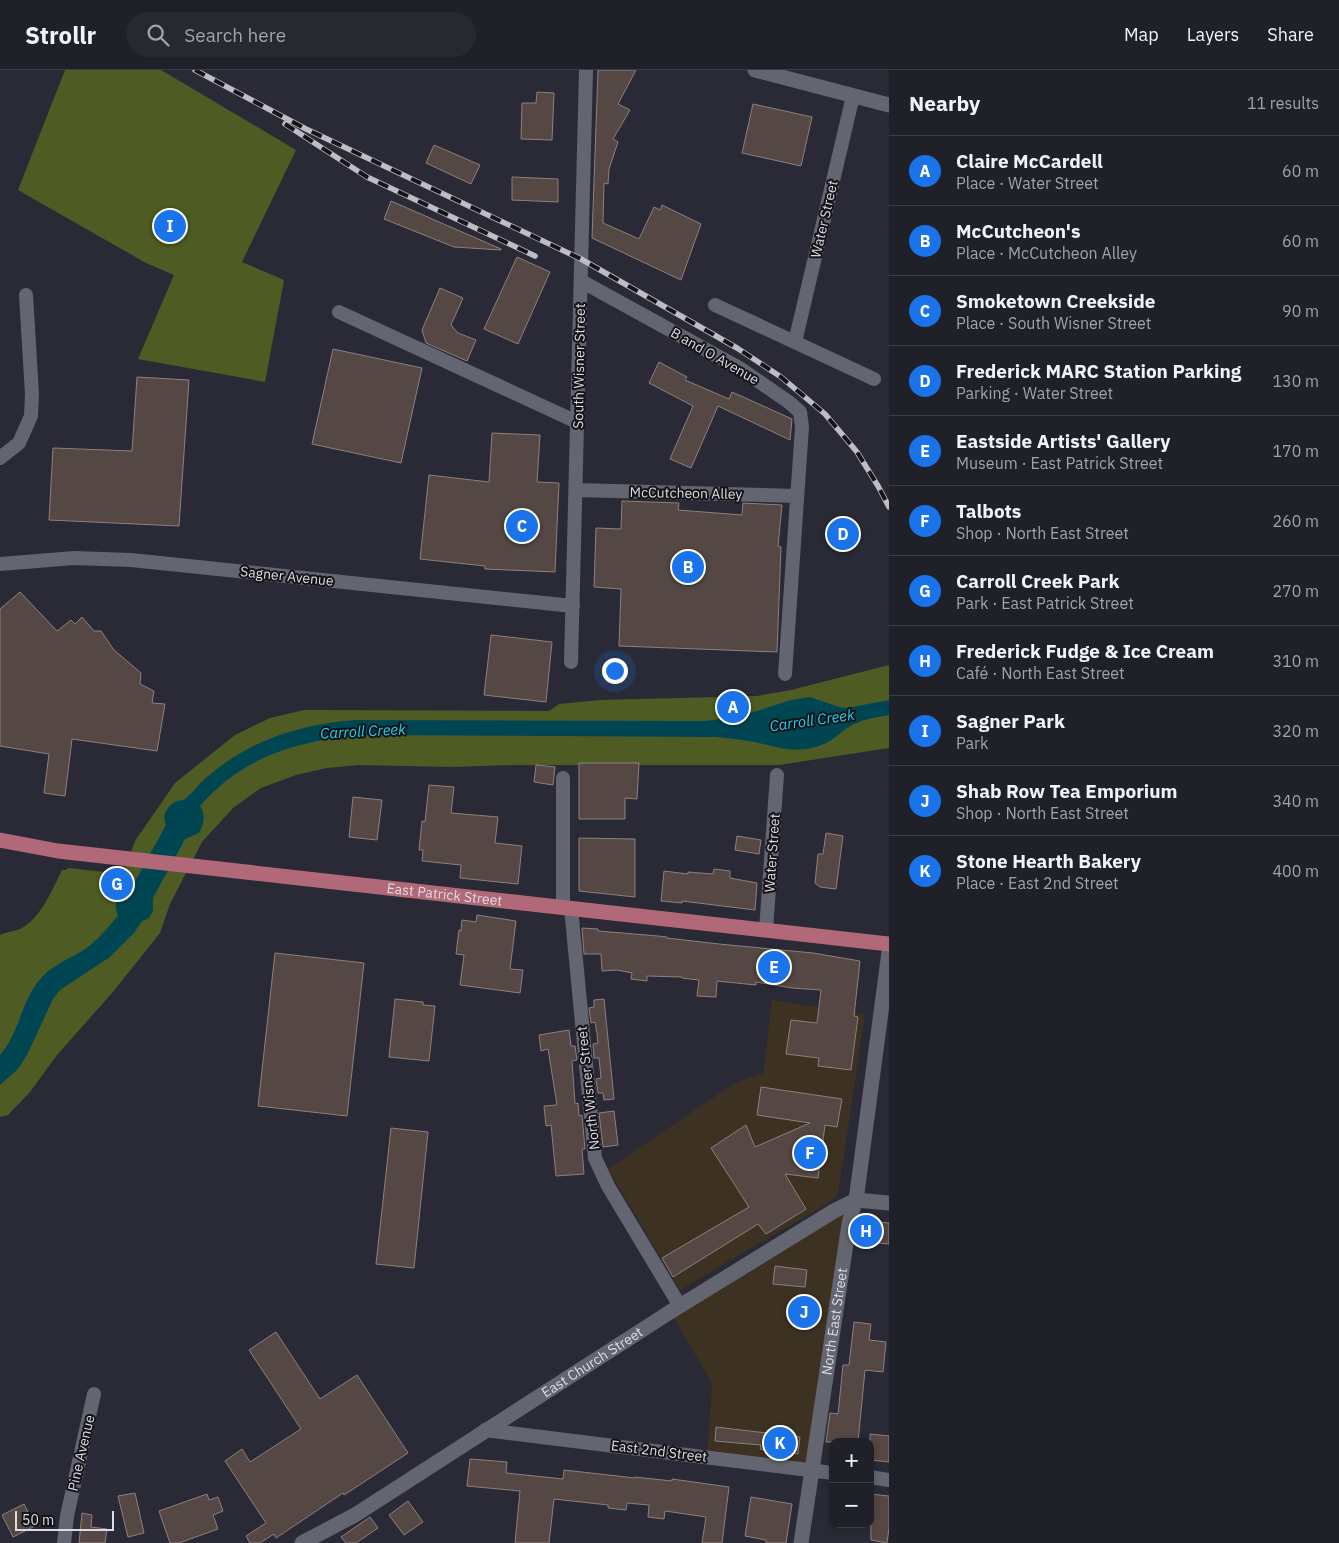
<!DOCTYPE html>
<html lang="en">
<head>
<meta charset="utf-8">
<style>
  :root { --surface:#1f2028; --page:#272830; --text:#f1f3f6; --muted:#a1a3a8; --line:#3c3e45; --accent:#1a73e8 }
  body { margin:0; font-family:"IBM Plex Sans",sans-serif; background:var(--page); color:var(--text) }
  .controls { position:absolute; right:15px; bottom:15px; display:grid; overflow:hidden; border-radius:10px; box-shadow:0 2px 8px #0003 }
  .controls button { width:45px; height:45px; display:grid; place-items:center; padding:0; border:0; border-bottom:1px solid var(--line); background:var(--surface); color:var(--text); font:25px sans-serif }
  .scale { position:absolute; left:15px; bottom:12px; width:99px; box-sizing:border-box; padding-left:5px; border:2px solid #dcdde4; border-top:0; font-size:14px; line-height:18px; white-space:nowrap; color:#dcdde4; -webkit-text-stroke:4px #131318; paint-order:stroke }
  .you { position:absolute; left:614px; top:600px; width:18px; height:18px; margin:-12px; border:4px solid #fff; border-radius:50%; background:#1a73e8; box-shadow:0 0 0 8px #1a73e833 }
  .badge { display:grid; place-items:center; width:32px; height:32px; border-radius:50%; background:var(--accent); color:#fff; font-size:16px; font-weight:700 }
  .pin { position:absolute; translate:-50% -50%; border:2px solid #fff; box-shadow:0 1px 5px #0006 }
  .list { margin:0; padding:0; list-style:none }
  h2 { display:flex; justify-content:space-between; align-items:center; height:65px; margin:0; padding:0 20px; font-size:21px }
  h2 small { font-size:16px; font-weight:400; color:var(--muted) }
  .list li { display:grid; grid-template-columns:32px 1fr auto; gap:15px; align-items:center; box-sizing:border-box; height:70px; padding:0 20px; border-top:1px solid var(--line) }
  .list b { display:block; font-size:19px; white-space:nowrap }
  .list p { margin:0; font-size:16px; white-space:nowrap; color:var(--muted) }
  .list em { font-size:16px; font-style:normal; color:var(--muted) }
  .icon { flex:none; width:28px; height:28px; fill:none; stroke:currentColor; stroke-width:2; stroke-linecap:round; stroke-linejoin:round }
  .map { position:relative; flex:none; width:889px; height:1473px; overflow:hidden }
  header { display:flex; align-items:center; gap:30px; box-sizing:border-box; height:70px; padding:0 25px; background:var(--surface); border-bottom:1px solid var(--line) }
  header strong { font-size:24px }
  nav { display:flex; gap:28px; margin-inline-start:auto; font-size:18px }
  .search { width:350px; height:45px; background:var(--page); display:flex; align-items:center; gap:12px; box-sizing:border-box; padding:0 18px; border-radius:28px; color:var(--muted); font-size:19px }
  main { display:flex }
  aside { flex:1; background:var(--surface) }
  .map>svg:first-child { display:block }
  .commercial { fill:#3d3122 }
  .green { fill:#4e5c23 }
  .water { fill:#004652 }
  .building { fill:#544744; stroke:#8f807d }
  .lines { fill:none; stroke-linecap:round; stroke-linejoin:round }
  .minor { stroke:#636570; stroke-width:14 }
  .tertiary { stroke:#636570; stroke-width:15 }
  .secondary { stroke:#636570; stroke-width:15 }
  .primary { stroke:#b16878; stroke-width:15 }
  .rail-casing { stroke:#bcbdc5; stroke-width:5.5 }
  .rail { stroke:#131318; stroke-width:4; stroke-dasharray:11; stroke-linecap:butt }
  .labels { text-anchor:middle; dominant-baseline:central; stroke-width:4; stroke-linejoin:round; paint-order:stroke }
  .street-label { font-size:14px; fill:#dcdde4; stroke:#131318 }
  .water-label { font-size:15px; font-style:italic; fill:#1dd4f1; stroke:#131318 }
</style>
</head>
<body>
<header>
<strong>Strollr</strong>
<div class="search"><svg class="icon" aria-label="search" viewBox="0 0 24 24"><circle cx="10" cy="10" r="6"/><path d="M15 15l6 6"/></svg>Search here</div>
<nav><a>Map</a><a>Layers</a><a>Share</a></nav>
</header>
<main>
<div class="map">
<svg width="889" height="1473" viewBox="0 0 889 1473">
  <rect width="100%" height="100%" fill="#292a35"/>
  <path class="commercial" d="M772,930L865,944L838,1125L825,1135L680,1220L608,1099L736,1012L763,1003Z
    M856,1130L812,1400L707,1387L712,1313L670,1242Z"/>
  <path class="green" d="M65,0H161L296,80L242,192L284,210L265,312L138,289L174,205L146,193L18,120Z
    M889,595V678L779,695H513L452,697L359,695L327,698L296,705L261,718L233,738L202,772L170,834L160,863L112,923L57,985L30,1022L8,1045L0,1047V865C7,861 15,862 22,858C42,846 52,820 62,800H66L68,798L123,804L135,771L175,713L235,665L270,648L304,640L549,641L559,634L600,630L757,626L791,620Z"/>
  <path class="water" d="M810,627L839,637L847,638L889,630V645C875,648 861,649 849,657C840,662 834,670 824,674C794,686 778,676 749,671C738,669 726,668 715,667L357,665C294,672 243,687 200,736C206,745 204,753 199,763L185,769L153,828V841L149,848L142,851L134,863L110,887L60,920L53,929L28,983L18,999L0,1015V985C20,963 21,929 42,907C53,895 69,889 82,881C96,873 107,858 118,846C113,833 116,817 133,815L166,755C162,746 166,737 175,732C178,730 182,731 185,729C193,723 199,713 207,707C250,670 298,655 354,650L705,651L738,647L791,630Z"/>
  <path class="building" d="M598,0H636L618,34L630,40L613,69L618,72L609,99L608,114L604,113L603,153L639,169L654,137L660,140L662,135L701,154L681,210L592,168Z
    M537,22L554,23L552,70L521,69L522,33H536Z
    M753,34L812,47L801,96L742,83Z
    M434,75L480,95L471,114L426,93Z
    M512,107L558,109V132L512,130Z
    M391,131L501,179V180L454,177L384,149Z
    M517,187L550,202L518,274L484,259Z
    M440,218L463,228L451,255L458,263L476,270L467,291L426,273L422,260Z
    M333,279L422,298L401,393L312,374Z
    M659,292L687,307L685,310L729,329L732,322L792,349L790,370L718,336L691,398L670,389L693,336L649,313Z
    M137,307L189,310L179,456L49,450L53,378L132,381Z
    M492,363L540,365L537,412L559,413L555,502L485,499V496L420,489L429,405L489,412Z
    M622,431L679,433L678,440L742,445L743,433L782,435L778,476L781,477L777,582L619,576L621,519L594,517L596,458L621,459Z
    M20,522L57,561L71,550L75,554L82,547L94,561H101L114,580L141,603L140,614L154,621L152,633L165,634L157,681L72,669L65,726L44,723L49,684L0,676V539Z
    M491,565L552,572L546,632L484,625Z
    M579,693H639L637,729L625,728V749H579Z
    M536,695L555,697L553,715L534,712Z
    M429,715L454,717L451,743L498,747L495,773L522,776L518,814L460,808L461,795L422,791L423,780H419L422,751L425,752Z
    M353,727L382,730L377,770L349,767Z
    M826,763L843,766L836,819L820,817L815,813L818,784H823Z
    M737,766L761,770L759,784L735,780Z
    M579,768L635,769V827L579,821Z
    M714,799L730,801V808L757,813L755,840L682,831V833L661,831L664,801L688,804V802L713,804Z
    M477,845L516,851L510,899L523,900L520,923L460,915L464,885L456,884L459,860L461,861L462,850L476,852Z
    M582,858L598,859V861L658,866L667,867V868L719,874L813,883L860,891L854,946L858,947L851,1000L818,996L819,988L786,984L791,950L817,953L821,920L792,918L756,912V915L717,911L716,927L697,926L699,910L682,908V907L647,906V911L631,909L632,903L617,900L602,901L601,884H584Z
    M275,883L364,893L347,1046L258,1036Z
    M395,929L423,932V935L435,936L429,991L389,987Z
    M604,929L614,1029L604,1030L603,1023H598L596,1009L601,1008L599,988H594L593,974L598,973L597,963L595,952L591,953L589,938L594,937V930Z
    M569,960L571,976H575L577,990L572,991L575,1034L578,1033L579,1046L582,1045L585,1079H582L584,1104L556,1106L551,1055L546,1056L544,1036L557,1035L548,979L541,981L539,965Z
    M761,1017L842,1029L837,1057L825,1055L818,1108L785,1104L806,1139L766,1164L758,1154L673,1207L662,1188L749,1137L711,1078L746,1055L755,1077L810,1053L757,1045Z
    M614,1041L618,1075L603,1077L599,1043Z
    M391,1058L428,1062L414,1198L376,1194Z
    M860,1150L889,1153V1174L856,1171Z
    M775,1196L807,1200L805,1217L773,1214Z
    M854,1252L871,1254L869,1270L886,1272L883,1302L865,1300L858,1372H826L830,1343L838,1344L843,1295H849Z
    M276,1262L320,1329L357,1305L408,1383L344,1425L343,1423L276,1468L274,1464L260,1473H250L246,1466L266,1453L225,1391L242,1379L250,1392L301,1359L249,1280Z
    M716,1357L800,1367L798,1384L760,1379L761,1375L715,1371Z
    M870,1364L889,1366V1392L870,1390Z
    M470,1389L507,1392L506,1403L563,1409L564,1400L635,1408V1407L672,1411V1409L729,1417L722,1473H702L706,1447L665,1441L664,1449L648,1447L649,1435L627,1433L626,1440L608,1438V1435L554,1429L549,1473H515L520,1421L467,1416Z
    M135,1423L144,1463L128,1467L118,1426Z
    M207,1424L209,1430L218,1427L223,1441L213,1445L218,1459L179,1473H170L159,1441Z
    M870,1424L889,1426V1458L887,1473L871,1470Z
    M751,1427L792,1434L786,1473H766V1470L745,1466Z
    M408,1431L423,1452L404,1465L389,1445Z
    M24,1434L35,1456L13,1467L2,1445Z
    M82,1443L92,1445L91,1457L107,1459L105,1473H79Z
    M370,1447L378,1458L356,1473H346L341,1467Z"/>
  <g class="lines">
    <path class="minor" d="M581,211L741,299L790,333L800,342L802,357L785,604
      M715,235L874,309
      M339,242L577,352
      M795,272L853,26
      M0,388L19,373L31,346L32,324L26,225
      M576,420L797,426
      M0,494L74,488L131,490L573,536
      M571,592L586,0
      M563,708V837
      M571,838L595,1088L608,1116L680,1236
      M766,860L777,705
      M485,1360L833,1403
      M870,1407L889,1410
      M64,1473L67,1446L94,1324"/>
    <path class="tertiary" d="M856,1130L889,1133"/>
    <g class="secondary">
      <path d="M755,0L889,35"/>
      <path id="s1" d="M302,1473L355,1445L670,1242L834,1141L856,1130"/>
      <path id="s2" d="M801,1473L849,1154L857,1123L889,882"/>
    </g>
    <path class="primary" id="s3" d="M0,770L58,781L889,874"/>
    <defs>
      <path id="rail" d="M195,0L306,59L581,189L737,278L781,307L825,344L857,382L878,416L889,437
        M285,54L367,107L535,186"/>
    </defs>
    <use href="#rail" class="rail-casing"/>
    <use href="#rail" class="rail"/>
  </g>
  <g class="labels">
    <g class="street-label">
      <text transform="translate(824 149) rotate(-77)">Water Street</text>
      <text transform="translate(715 286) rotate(30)">B and O Avenue</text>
      <text transform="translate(579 296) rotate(-89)">South Wisner Street</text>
      <text transform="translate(686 423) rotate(1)">McCutcheon Alley</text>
      <text transform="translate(287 506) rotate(6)">Sagner Avenue</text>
      <text transform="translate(772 783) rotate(-86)">Water Street</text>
      <text stroke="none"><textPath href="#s3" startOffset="448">East Patrick Street</textPath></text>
      <text transform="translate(588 1018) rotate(-96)">North Wisner Street</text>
      <text stroke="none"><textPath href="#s2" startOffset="224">North East Street</textPath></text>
      <text stroke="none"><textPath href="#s1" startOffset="342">East Church Street</textPath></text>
      <text transform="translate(659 1381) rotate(7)">East 2nd Street</text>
      <text transform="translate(81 1383) rotate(-77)">Pine Avenue</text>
    </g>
    <g class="water-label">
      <text transform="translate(812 650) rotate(-8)">Carroll Creek</text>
      <text transform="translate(363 661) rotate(-3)">Carroll Creek</text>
    </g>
  </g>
</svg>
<div class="controls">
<button>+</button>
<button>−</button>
</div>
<div class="scale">50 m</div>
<div class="you"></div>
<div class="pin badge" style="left:733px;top:637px">A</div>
<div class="pin badge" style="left:688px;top:497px">B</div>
<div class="pin badge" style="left:522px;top:456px">C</div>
<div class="pin badge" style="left:843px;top:464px">D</div>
<div class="pin badge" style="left:774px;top:897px">E</div>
<div class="pin badge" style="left:810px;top:1083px">F</div>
<div class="pin badge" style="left:117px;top:814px">G</div>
<div class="pin badge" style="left:866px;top:1161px">H</div>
<div class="pin badge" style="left:170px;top:156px">I</div>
<div class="pin badge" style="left:804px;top:1242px">J</div>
<div class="pin badge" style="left:780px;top:1373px">K</div>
</div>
<aside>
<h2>Nearby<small>11 results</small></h2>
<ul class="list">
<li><span class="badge">A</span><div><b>Claire McCardell</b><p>Place · Water Street</p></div><em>60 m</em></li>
<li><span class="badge">B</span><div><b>McCutcheon's</b><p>Place · McCutcheon Alley</p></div><em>60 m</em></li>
<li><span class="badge">C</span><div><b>Smoketown Creekside</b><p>Place · South Wisner Street</p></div><em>90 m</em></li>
<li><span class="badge">D</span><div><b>Frederick MARC Station Parking</b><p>Parking · Water Street</p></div><em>130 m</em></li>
<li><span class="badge">E</span><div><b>Eastside Artists' Gallery</b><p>Museum · East Patrick Street</p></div><em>170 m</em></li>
<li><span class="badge">F</span><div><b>Talbots</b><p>Shop · North East Street</p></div><em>260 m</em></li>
<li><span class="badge">G</span><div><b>Carroll Creek Park</b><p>Park · East Patrick Street</p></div><em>270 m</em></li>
<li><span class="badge">H</span><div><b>Frederick Fudge &amp; Ice Cream</b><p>Café · North East Street</p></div><em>310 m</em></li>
<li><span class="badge">I</span><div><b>Sagner Park</b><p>Park</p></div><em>320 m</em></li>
<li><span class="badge">J</span><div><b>Shab Row Tea Emporium</b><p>Shop · North East Street</p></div><em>340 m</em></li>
<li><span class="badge">K</span><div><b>Stone Hearth Bakery</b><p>Place · East 2nd Street</p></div><em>400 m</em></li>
</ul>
</aside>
</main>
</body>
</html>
